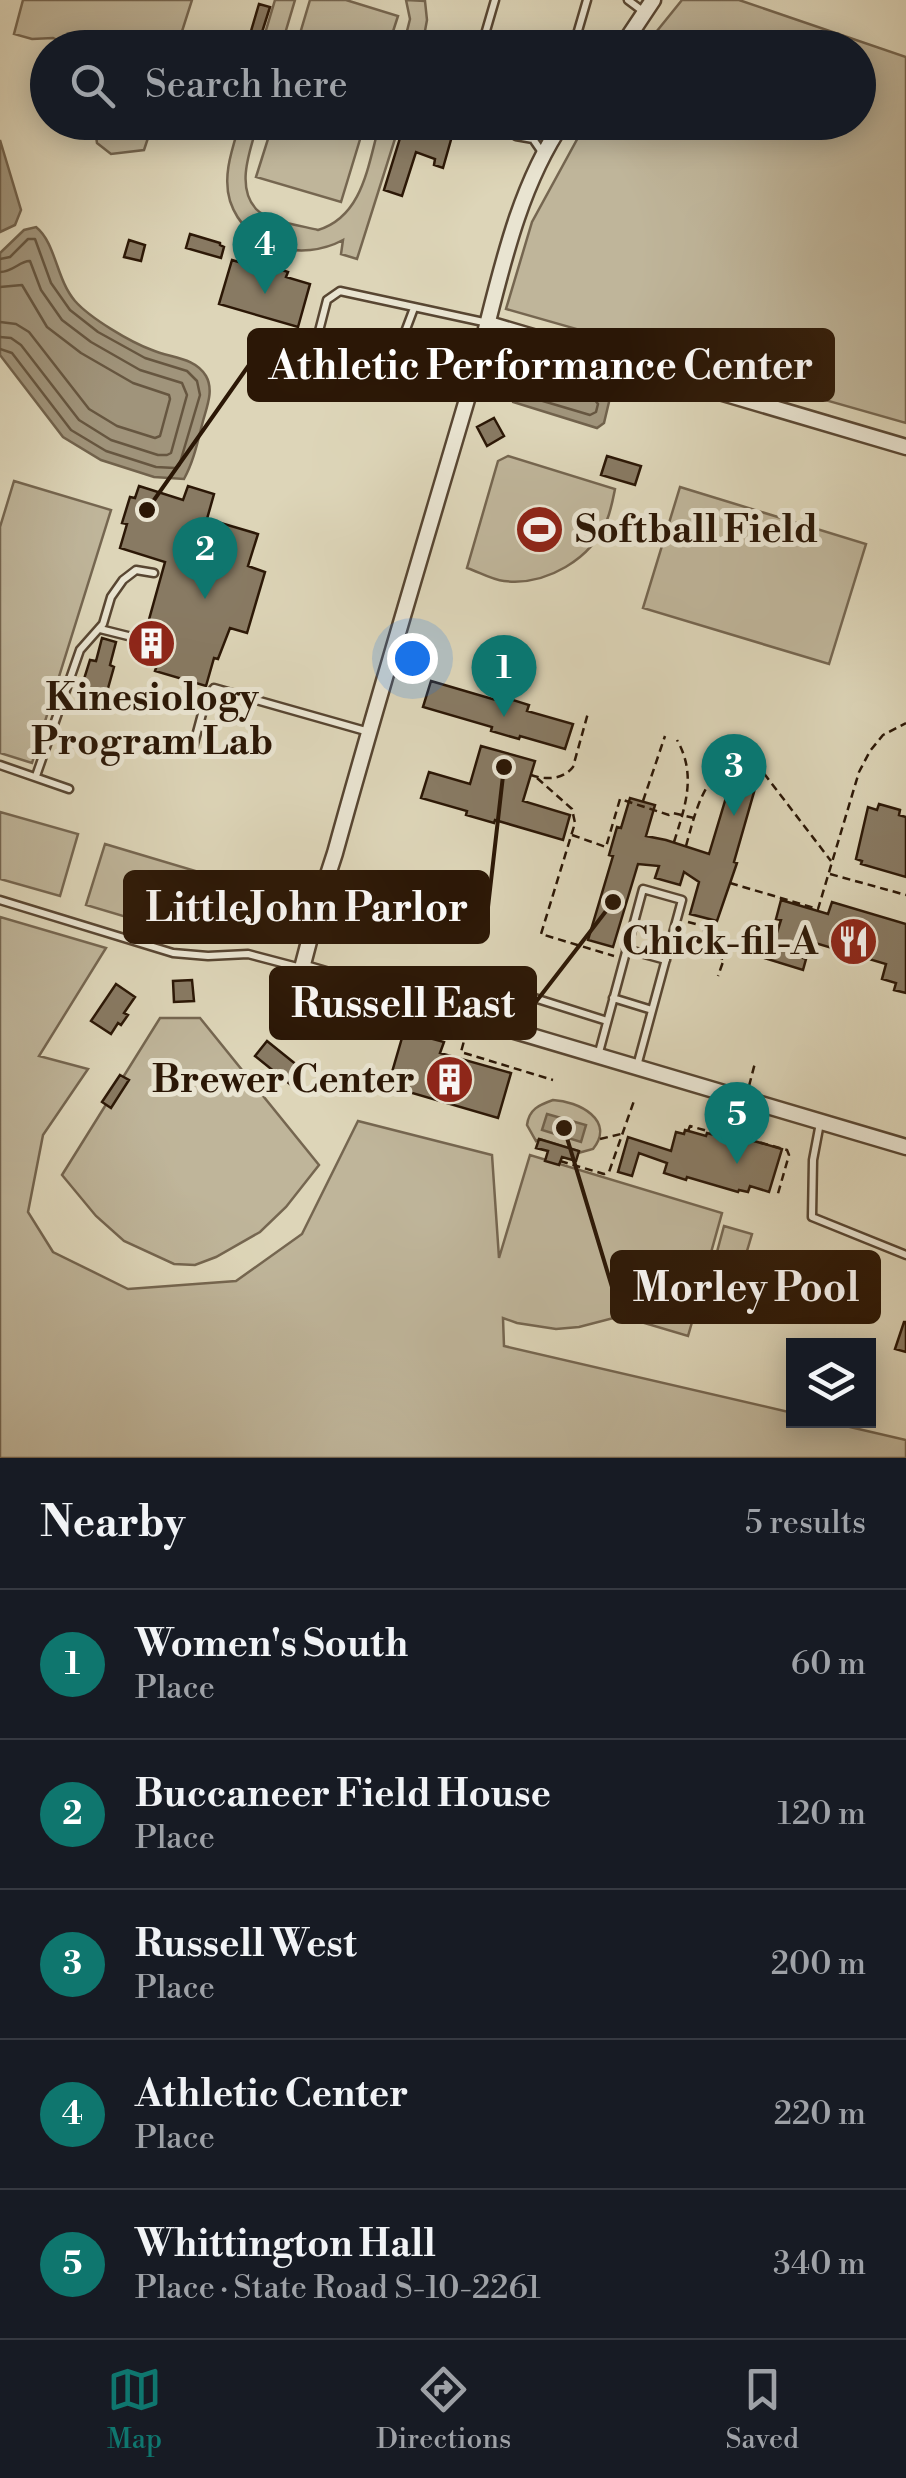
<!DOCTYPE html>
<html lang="en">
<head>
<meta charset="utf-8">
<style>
  :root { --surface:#171b24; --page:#242831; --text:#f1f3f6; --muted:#9ea1a6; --line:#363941; --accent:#0f766e }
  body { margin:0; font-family:"Libre Bodoni",serif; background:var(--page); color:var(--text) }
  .controls { position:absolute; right:30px; bottom:30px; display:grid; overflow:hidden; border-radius:0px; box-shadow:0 5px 25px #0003 }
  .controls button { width:90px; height:90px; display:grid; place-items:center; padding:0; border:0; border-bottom:2px solid var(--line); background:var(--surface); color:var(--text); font:50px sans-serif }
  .you { position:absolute; left:412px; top:658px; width:35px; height:35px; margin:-25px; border:8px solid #fff; border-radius:50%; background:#1a73e8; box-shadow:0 0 0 15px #1a73e833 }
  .badge { display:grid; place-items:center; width:65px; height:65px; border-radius:50%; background:var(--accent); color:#fff; font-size:32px; font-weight:700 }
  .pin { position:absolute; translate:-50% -82px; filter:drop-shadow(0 2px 5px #0008) }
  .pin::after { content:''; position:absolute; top:52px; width:35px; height:30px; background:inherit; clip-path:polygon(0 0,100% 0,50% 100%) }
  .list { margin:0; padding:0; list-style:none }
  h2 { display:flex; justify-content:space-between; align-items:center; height:130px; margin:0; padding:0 40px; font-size:42px }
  h2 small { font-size:32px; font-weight:400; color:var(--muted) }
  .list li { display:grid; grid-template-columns:65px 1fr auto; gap:30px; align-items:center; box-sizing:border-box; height:150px; padding:0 40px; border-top:2px solid var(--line) }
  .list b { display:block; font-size:38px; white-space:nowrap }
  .list p { margin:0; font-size:32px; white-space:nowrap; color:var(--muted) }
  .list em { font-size:32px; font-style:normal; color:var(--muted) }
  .icon { flex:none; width:55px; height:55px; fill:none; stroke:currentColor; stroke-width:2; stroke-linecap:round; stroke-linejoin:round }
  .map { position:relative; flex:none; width:906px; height:1458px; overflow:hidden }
  .search { position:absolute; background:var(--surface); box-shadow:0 5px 25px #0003; left:30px; right:30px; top:30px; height:110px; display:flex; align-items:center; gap:25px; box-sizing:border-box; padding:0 35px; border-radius:55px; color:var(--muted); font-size:38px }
  .sheet { height:880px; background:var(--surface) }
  nav { display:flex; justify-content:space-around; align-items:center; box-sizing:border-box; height:140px; border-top:2px solid var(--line); background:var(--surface); font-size:28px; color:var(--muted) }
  nav a { display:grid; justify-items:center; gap:5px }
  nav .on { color:var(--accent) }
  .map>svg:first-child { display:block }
  .green { fill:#bfb59a; stroke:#756650; stroke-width:2.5 }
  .water { fill:#a0947b; stroke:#71624c; stroke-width:2.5 }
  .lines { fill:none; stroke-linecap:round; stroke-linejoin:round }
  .shore { stroke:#665640; stroke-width:2.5 }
  .building { fill:#887a63; stroke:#2b1706; stroke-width:2.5 }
  .service-casing { stroke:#584632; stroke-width:11 }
  .minor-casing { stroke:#584632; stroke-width:19 }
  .path { stroke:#2b1706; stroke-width:2.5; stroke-dasharray:8 5; stroke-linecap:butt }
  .service { stroke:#e9e4d1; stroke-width:6 }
  .minor { stroke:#e9e4d1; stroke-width:14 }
  .labels { text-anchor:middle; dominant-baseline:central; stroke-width:10; stroke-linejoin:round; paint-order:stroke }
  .poi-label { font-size:38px; font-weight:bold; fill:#2b1706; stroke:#e9e4d1; text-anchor:end }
  .leader { fill:none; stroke:#2b1706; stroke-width:4 }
  .callout-dot { fill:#2b1706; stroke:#e9e4d1; stroke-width:4 }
  .callout { fill:#2b1706; stroke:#2b1706; stroke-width:4 }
  .callout-label { font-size:40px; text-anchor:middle; font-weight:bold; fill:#fff }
</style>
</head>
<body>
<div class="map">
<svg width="906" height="1458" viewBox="0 0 906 1458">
  <rect width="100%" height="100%" fill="#ddd5b8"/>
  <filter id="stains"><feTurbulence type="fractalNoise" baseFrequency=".002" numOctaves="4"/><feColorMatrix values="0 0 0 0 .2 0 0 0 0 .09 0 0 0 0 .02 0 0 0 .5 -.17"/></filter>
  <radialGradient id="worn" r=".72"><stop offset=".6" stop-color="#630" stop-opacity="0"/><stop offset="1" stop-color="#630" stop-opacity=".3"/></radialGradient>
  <path class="green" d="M23,0H192L177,47H71L53,38L32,39L14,34Z
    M275,0H295L281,47H261Z
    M310,0H346L398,16L388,47H296Z
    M406,0L425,1L427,20L422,47H403L410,19Z
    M682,0H739L906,57V423L506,309L532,222L586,123L858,122V48L644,47Z
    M94,123V122L153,123L144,150L111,154L97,143Z
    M240,123H258C251,148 235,186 256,209C267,221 303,226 318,230C364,216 368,163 380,123H400L357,259L341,254L343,240C302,262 246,249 230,201C222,175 233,147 240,123Z
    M273,123H365L341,202L256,177Z
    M508,456L615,489C613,499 611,510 607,520C592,559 546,586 504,581C492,580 479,572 467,568L498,461Z
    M14,481L111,510L32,763L0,753V527Z
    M680,487L866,544L829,664L643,608Z
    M0,812L78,834L60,896L0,879Z
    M105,844L209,875L190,936L86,905Z
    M0,917L106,948L39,1056L88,1069L43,1135L28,1212L53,1252L128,1289L236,1281L302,1234L358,1121L492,1155L499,1258L530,1155L722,1213L707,1267L733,1275L723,1312L697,1305L688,1336L621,1316L579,1327L556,1329L517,1323L503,1318L504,1346L793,1413L794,1420L824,1421L906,1440V1458H0Z
    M160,1018H200L319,1165L286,1207L260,1232L216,1257L195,1265L174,1264L124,1241L96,1216L62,1175Z
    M553,1100C578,1101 616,1120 593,1149L578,1153V1151L540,1139L536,1141L527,1125C529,1109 539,1105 553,1100Z
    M724,1226L752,1234L741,1271L714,1263Z"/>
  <path class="water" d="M0,140L21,210L15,225L0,232Z
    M36,227C56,243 56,279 75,301C90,318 130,342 152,350C170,358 195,357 206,376C214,390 207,406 203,421C198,440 194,461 184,479L154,477L101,460L63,437L0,355V253L24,230Z
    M524,368L608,393L609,402L604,423L597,428L513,402C509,393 516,373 524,368Z
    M547,1114L586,1125L581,1142L542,1130Z"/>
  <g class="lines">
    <path class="shore" d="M0,259L10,257L28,239H35L51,283L70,310L98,332L145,358L187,371L197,381L200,395L179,466L175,468L156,467L106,451L71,430L12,353L0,349
      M0,272C13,272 21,260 30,261L41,290L62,320L91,342L140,370L182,383L187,395L171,453L167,455H158L111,440L79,420L21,345L11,338L0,337
      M0,287L22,285L47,327L81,353L133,383L169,395L170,399L160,436L155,438L117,426L89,409L29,332L16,324L0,322
      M530,381L595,400L598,404L596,412L590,415L526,396L523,390L526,383Z"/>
  </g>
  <path class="building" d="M259,4L270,7L257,48H246Z
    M405,122H456L443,168L434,165L435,159L416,152L402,196L384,190Z
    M190,234L220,243V245L224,247L221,258L186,248Z
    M129,240L145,245L141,261L124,257Z
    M232,260L269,271L271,266L288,272L286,277L310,284L298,327L219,304Z
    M494,418L504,436L487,446L477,427Z
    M607,456L641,466L635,485L601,475Z
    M139,486L183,500L188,486L214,494L207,519L258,534L248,566L265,572L247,633L230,628L218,659L214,658L206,686L155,671L157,665L138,659L165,562L120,548L127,524L122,523L130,497L135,498Z
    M102,638L116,642L110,665L114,667L105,699L80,692L90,660L96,661Z
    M431,681L499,701L500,696L529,705L527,711L573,724L565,749L520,736L519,739L491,731L492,727L423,707Z
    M481,746L535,761L523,801L570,815L563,840L495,820L494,823L466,815L467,811L421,798L429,772L470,784Z
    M734,771L758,778L734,862L737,863L717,921L690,914L699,882L684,872L680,885L655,878L659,866L638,864L613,947L588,940L613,856L609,855L617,827L621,828L630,798L655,805L646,836L666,840L709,854Z
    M879,804L900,810L899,815L906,817V877L861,864L862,861L856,859L868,807L877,810Z
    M781,900L828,914L832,902L906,924V993L894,990L896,983L882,979L886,964L802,939L797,956L806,959L803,970L764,958L769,941L774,942L781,920L776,919Z
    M192,980L194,1001L174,1002L173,981Z
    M116,984L135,997L124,1013L128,1015L121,1025L118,1023L111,1034L91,1021Z
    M404,1031L444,1042L440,1053L511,1073L498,1118L388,1086Z
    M267,1041L303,1070L291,1085L255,1056Z
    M120,1075L129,1080L111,1108L102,1102Z
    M685,1130L706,1136L707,1133L725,1138L726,1133L782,1149L769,1192L750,1186L748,1192L739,1190L738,1192L687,1177L686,1180L664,1173L667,1163L639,1153L632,1176L618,1172L628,1137L671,1151L676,1132L684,1134Z
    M539,1139L579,1151L576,1161L562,1157L559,1165L545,1161L548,1151L536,1148Z
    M904,1322H906V1352L895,1349Z"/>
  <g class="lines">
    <defs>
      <path id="service" d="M628,0L644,12
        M481,48L495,0
        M573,48L587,0
        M508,122L516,136L533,139L542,152
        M414,308L388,377L372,387L333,383L320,376L311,362L327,300L340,291L488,323
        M100,629L132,637
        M192,751L206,699L214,688L369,732
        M0,765L69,789
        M36,776L80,650L103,624L111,597L123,580L136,570L154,573
        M322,896L354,907
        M0,900L173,953L208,956L248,954L301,968
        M626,949L666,960
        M506,989L607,1021
        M613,998L652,1010
        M598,1056L643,889L682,900L637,1066
        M820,1123L813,1160L812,1217L906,1255"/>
      <path id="minor" d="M621,48L653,0
        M563,122C511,198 496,299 471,386C425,542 378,697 335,853L321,896L302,968L906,1147
        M489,324L906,447"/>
    </defs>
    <use href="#service" class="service-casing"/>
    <use href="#minor" class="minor-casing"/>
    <path class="path" d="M756,763L831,861
      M531,775C545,780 563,780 573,767L588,713
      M748,775L751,762
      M537,778L572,809L575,823L541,934L614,956
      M643,801L665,736
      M572,835L606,847L620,799L669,815L673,813L694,818
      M674,842C685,807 697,775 677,740
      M686,846C696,810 703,775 739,758
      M830,874L906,895
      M730,883L818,909L859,772L870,751L883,735L906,723
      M688,922L703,926L708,954L724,959L718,976
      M477,1005L486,983
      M467,1030L461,1052L553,1080
      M749,1086L755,1063
      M739,1112L733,1135L787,1150L789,1155L777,1197
      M688,1131L690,1126L732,1138L733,1135
      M600,1139L621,1134
      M560,1161L604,1174L609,1172L635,1098"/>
    <use href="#service" class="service"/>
    <use href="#minor" class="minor"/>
  </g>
  <defs>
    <symbol id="stadium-disc" viewBox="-11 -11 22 22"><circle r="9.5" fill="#8f2418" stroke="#e9e4d1"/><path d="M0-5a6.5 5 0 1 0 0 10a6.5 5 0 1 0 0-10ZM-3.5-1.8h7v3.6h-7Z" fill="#fff"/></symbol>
    <symbol id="building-disc" viewBox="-11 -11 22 22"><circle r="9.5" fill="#8f2418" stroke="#e9e4d1"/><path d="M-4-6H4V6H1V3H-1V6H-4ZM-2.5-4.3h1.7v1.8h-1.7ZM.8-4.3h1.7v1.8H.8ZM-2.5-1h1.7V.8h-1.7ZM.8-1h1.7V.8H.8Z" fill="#fff"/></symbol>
    <symbol id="restaurant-disc" viewBox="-11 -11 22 22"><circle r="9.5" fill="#8f2418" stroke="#e9e4d1"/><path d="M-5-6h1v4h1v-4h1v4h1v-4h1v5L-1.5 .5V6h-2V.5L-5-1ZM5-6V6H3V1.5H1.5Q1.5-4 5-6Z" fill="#fff"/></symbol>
  </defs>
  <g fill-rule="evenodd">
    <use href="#stadium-disc" x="512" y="502" width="55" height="55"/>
    <use href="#building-disc" x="124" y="616" width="55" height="55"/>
    <use href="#restaurant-disc" x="826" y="914" width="55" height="55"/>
    <use href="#building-disc" x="422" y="1052" width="55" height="55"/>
  </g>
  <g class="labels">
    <g class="poi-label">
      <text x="575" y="530" text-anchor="start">Softball Field</text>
      <text x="152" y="698" text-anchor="middle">Kinesiology<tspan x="152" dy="44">Program Lab</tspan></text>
      <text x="818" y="942">Chick-fil-A</text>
      <text x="415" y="1080">Brewer Center</text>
    </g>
  </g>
  <path class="leader" d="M147 510L249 365M504 767L488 907M613 902L535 1003M564 1128L612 1287"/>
  <g class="callout-dot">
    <circle cx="147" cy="510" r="10"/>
    <circle cx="504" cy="767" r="10"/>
    <circle cx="613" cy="902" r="10"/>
    <circle cx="564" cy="1128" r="10"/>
  </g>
  <g class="callout">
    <rect x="249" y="330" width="584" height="70" rx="10"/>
    <rect x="125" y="872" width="363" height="70" rx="10"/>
    <rect x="271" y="968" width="264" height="70" rx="10"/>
    <rect x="612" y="1252" width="267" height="70" rx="10"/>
  </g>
  <g class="callout-label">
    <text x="541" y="379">Athletic Performance Center</text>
    <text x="307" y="921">LittleJohn Parlor</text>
    <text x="403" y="1017">Russell East</text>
    <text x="746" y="1301">Morley Pool</text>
  </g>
  <rect width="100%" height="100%" filter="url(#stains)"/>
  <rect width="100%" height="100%" fill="url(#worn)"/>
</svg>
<div class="controls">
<button><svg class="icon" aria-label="layers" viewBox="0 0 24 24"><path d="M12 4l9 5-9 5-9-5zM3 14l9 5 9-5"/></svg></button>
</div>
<div class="you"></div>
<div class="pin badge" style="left:504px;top:717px">1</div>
<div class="pin badge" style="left:205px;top:599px">2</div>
<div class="pin badge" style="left:734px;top:816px">3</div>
<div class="pin badge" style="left:265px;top:294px">4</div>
<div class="pin badge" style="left:737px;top:1164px">5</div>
<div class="search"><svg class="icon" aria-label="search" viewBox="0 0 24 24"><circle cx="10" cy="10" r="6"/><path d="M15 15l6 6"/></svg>Search here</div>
</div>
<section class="sheet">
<h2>Nearby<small>5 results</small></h2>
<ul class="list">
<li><span class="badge">1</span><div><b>Women's South</b><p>Place</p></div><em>60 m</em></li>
<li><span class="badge">2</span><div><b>Buccaneer Field House</b><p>Place</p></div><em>120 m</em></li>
<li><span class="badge">3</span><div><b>Russell West</b><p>Place</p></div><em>200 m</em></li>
<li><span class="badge">4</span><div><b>Athletic Center</b><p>Place</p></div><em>220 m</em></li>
<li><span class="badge">5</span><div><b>Whittington Hall</b><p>Place · State Road S-10-2261</p></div><em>340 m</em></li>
</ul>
</section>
<nav>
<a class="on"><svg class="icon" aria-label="map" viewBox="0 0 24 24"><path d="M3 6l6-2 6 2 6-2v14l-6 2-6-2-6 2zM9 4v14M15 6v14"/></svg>Map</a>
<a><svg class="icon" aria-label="directions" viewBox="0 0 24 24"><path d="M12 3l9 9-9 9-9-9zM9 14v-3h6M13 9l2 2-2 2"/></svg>Directions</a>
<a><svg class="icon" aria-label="saved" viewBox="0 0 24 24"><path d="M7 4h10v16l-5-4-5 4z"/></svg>Saved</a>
</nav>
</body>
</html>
